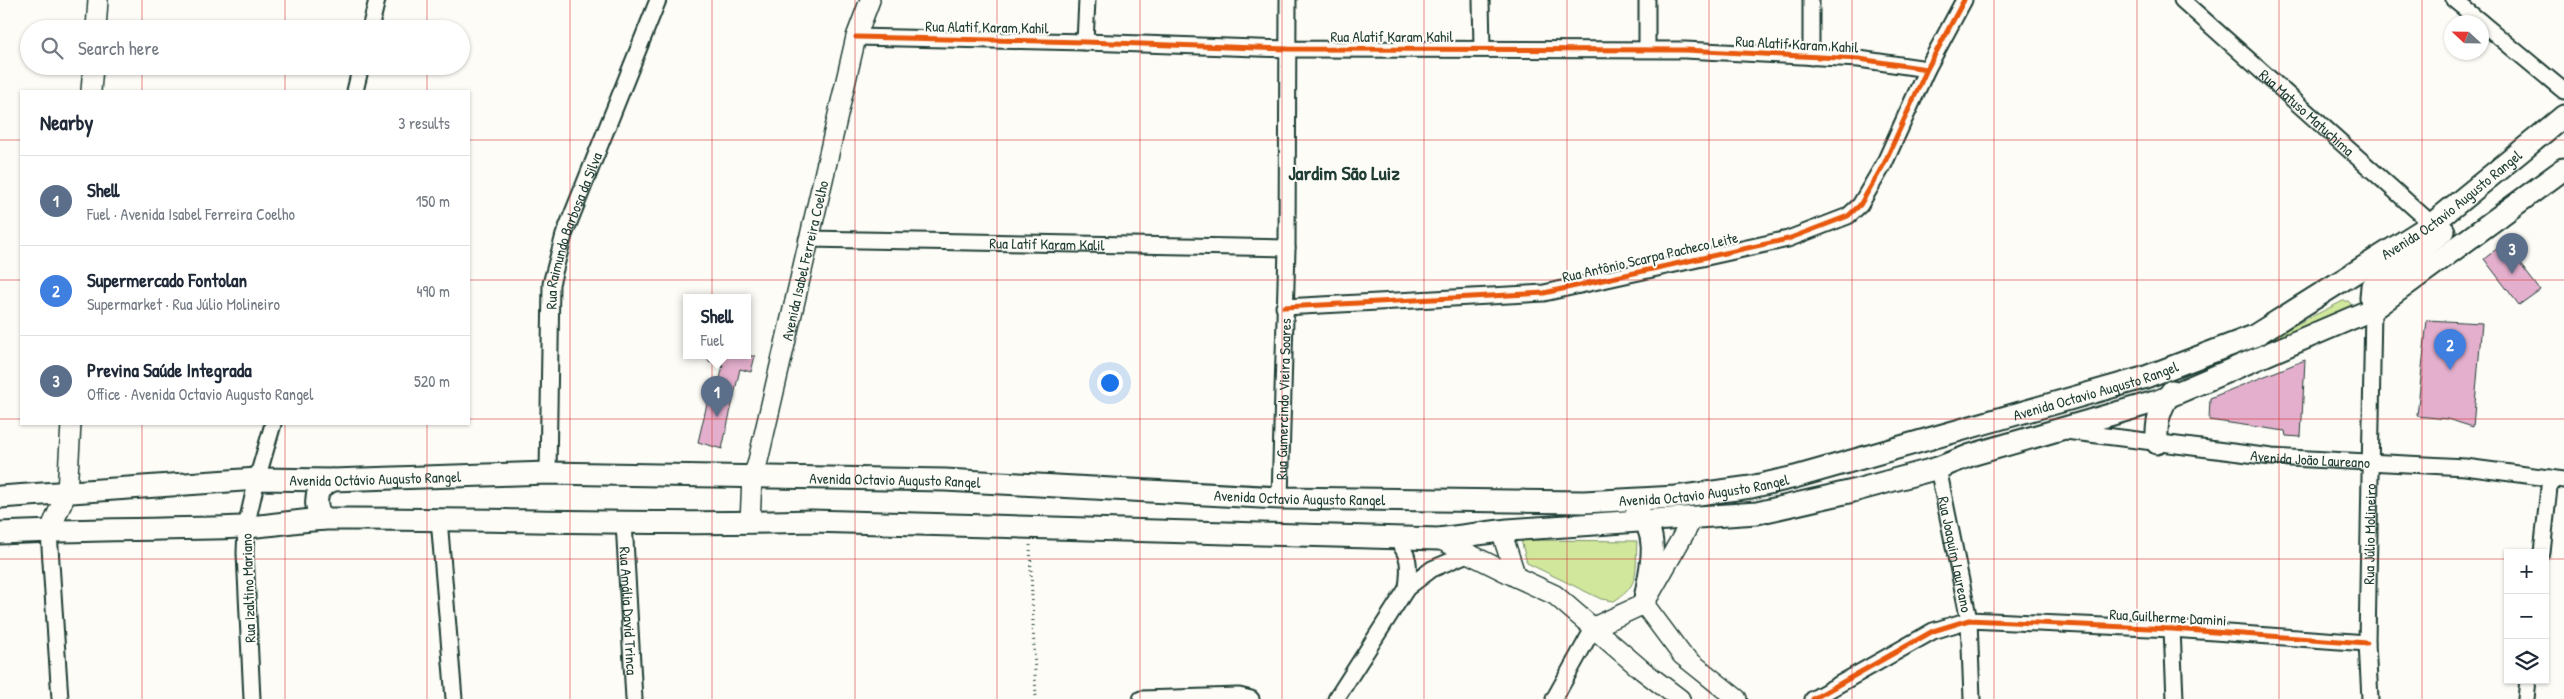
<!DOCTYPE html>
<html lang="en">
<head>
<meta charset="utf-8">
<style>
  :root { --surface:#fff; --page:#f6f6f7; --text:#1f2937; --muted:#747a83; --line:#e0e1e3; --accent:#db2777 }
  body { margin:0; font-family:"Patrick Hand",sans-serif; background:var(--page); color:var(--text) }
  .controls { position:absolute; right:15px; bottom:15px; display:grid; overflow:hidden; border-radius:0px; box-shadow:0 1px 4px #0004 }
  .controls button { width:45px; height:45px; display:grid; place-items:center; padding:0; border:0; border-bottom:1px solid var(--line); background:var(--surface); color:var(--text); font:25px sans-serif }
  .compass { position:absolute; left:2444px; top:15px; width:45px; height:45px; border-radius:50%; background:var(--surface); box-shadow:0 1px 4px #0004; rotate:292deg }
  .you { position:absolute; left:1109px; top:382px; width:18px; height:18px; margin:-12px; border:4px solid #fff; border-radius:50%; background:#1a73e8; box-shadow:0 0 0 8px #1a73e833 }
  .badge { display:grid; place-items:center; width:32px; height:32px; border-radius:50%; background:var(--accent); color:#fff; font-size:16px; font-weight:700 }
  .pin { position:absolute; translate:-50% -41px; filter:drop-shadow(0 1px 2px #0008) }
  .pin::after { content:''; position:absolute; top:26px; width:18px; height:15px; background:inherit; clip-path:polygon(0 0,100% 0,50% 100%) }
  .popup { position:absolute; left:683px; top:294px; width:68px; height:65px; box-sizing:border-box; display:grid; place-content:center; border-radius:0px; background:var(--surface); filter:drop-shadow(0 1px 4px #0005); font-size:16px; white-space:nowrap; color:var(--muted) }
  .popup b { font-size:19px; color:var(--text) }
  .popup::after { content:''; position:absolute; left:50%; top:100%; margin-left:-10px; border:10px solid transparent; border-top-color:var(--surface) }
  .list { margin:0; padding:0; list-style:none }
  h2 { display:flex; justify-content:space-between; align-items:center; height:65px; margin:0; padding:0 20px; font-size:21px }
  h2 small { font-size:16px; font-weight:400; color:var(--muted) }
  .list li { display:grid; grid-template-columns:32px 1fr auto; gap:15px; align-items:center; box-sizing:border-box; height:90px; padding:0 20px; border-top:1px solid var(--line) }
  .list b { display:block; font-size:19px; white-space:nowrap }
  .list p { margin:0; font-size:16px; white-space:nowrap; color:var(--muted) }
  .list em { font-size:16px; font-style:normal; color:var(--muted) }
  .icon { flex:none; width:28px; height:28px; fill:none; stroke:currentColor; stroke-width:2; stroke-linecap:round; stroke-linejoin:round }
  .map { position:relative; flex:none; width:2564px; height:699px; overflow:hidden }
  .search { position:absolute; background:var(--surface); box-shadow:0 1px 4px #0004; left:20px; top:20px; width:450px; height:55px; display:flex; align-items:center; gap:12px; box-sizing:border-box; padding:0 18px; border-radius:28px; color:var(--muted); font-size:19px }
  .panel { position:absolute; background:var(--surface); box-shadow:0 1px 4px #0004; left:20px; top:90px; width:450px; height:335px; border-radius:0px }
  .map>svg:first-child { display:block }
  .green { fill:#d1e79c; stroke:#789268 }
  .building { fill:#e3afcc; stroke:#1f3d34 }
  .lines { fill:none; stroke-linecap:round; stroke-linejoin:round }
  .minor-casing { stroke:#1f3d34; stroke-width:19 }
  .tertiary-casing { stroke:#1f3d34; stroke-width:22 }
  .secondary-casing { stroke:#1f3d34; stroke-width:25 }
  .path { stroke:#1f3d34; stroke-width:3; stroke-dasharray:1 4; stroke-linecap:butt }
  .minor { stroke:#fdfcf7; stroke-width:15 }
  .tertiary { stroke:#fdfcf7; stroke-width:19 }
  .secondary { stroke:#fdfcf7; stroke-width:21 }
  .cycleway-casing { stroke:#fdfcf7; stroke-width:8 }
  .cycleway { stroke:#e8590c; stroke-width:5 }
  .grid { fill:none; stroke:#d62828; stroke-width:1; stroke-opacity:0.55 }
  .labels { text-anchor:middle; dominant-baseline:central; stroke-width:4; stroke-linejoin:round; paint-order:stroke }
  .street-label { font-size:15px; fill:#1f3d34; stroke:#fdfcf7 }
  .district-label { font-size:20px; font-weight:bold; fill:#1f3d34; stroke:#fdfcf7 }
</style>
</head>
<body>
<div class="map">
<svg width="2564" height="699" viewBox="0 0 2564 699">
  <rect width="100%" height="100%" fill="#fdfcf7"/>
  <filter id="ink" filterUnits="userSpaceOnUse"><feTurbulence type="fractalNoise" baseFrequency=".02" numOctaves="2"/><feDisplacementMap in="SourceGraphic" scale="10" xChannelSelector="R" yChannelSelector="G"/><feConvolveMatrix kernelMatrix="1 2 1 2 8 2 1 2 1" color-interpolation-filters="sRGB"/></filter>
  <g filter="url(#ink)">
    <path class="green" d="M2343,301H2348L2351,304L2349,310L2254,353L2261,342Z
      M1521,540L1637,541C1635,570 1641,585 1614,601L1601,599L1527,563Z"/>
    <path class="building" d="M2504,243L2540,290L2519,305L2484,259Z
      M2427,320L2482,323L2473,427L2447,419L2417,416Z
      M709,356H755L751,372L740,369L722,449L698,442L711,387L718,388L723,365L708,361Z
      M2305,360L2301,437L2286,436L2285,431L2209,420L2210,398Z"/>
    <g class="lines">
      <defs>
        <g id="minor">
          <path d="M1481,0L1482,48"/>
          <path d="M1647,0V49"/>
          <path id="s1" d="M2182,0L2432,224"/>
          <path d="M2454,0L2481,22"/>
          <path d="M2482,23L2564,91"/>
          <path d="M370,29L377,0"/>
          <path d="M856,37L1085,42L1288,49L1685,50L1859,59L1927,69"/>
          <path d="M1085,42L1087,0"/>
          <path d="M1811,57V0"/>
          <path d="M355,91L361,66"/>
          <path id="s2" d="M807,239L1287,248"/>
          <path d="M1284,307L1544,293L1788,239L1848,216L1860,205L1884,164L1927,69L1964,0"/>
          <path id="s3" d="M2066,431L2272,457L2465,467L2564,480"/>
          <path id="s4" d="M1938,468L1969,620L1972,699"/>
          <path id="s5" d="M548,473L551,284L564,235L658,0"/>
          <path id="s6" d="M1280,498L1287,248L1288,0"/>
          <path d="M439,519L454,699"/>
          <path id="s7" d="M624,522L634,699"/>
          <path d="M49,532L60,699"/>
          <path d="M1395,537C1410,556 1410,564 1407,588L1432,569L1467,554"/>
          <path d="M2542,553L2550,478"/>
          <path d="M2172,629L2175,699"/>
          <path d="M252,699L245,553L246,527L257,479L273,424"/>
          <path d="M1141,699L1239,696L1251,699"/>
          <path d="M1336,699L1407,588"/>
          <path d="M1554,699L1594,627"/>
          <path d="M1813,699L1933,631L1969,620L2172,629L2367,643"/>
          <path id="s8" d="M2370,699L2367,643L2373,309"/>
          <path d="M2526,699L2528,680"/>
        </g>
        <g id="tertiary">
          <path d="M96,29L98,0"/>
          <path d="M91,91L93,66"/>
          <path d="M1693,518L1644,604L1682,655L1737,699"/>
          <path id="s9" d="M750,523L752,477L757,465L856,37L870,0"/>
          <path d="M1508,530L1503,537L1516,577L1555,595L1642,670L1680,699"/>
          <path d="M49,532L67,492L71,424"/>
          <path d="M1439,539L1516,577"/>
          <path d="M1594,627L1644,604"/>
        </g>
        <g id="secondary">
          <path d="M2373,309L2371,298L2372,286L2444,231"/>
          <path d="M2157,443C2156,423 2159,408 2172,391"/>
          <path id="s10" d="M0,497L257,479L332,480L548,473L945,480L1280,498L1584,502L1676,497L1751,487L1795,477L2143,378L2254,336L2432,224L2564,116"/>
          <path d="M1637,512C1663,534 1649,574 1644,604"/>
          <path d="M322,519C316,508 315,501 319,489L332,480"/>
          <path d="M0,533C81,529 163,530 244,527C272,526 299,520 326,519C487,518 649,526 811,521L1439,539L1508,530L1757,513L1853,491L1938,468L1971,455L2158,401L2373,309L2564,169"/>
        </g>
      </defs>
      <use href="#minor" class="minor-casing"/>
      <use href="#tertiary" class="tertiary-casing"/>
      <use href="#secondary" class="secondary-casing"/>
      <path class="path" d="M1030,545L1036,699"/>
      <use href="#minor" class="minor"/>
      <use href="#tertiary" class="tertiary"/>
      <use href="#secondary" class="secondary"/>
      <defs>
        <path id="cycleway" d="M856,37L1085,42L1288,49L1685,50L1859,59L1927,69
          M1284,307L1544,293L1788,239L1848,216L1860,205L1884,164L1927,69L1964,0
          M1813,699L1933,631L1969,620L2172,629L2367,643"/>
      </defs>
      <use href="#cycleway" class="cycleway-casing"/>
      <use href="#cycleway" class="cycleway"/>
    </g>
  </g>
  <path class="grid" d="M142,0V29M285,0V29M427,0V29M570,0V699M712,0V699M855,0V699M997,0V699M1140,0V699M1282,0V699M1424,0V699M1567,0V699M1709,0V699M1852,0V699M1994,0V699M2137,0V699M2279,0V699M2422,0V699M142,66V91M285,66V91M427,66V91M0,140H21M469,140H2564M0,280H21M469,280H2564M0,419H21M469,419H2564M142,424V699M285,424V699M427,424V699M0,559H2508M2545,559H2564"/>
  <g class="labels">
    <g class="street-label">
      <text transform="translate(987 27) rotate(1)">Rua Alatif Karam Kahil</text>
      <text x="1392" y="36">Rua Alatif Karam Kahil</text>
      <text transform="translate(1797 44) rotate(3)">Rua Alatif Karam Kahil</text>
      <text stroke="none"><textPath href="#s1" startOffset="168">Rua Matuso Matuchima</textPath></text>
      <text stroke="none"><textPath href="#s10" startOffset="2516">Avenida Octavio Augusto Rangel</textPath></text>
      <text stroke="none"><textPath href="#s5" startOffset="246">Rua Raimundo Barbosa da Silva</textPath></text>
      <text stroke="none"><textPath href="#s2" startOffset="240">Rua Latif Karam Kalil</textPath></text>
      <text transform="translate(1650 257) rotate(-13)">Rua Antônio Scarpa Pacheco Leite</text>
      <text stroke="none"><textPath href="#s9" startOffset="269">Avenida Isabel Ferreira Coelho</textPath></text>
      <text stroke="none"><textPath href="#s10" startOffset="2111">Avenida Octavio Augusto Rangel</textPath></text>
      <text stroke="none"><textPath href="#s6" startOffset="99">Rua Gumercindo Vieira Soares</textPath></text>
      <text stroke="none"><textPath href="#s3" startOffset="246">Avenida João Laureano</textPath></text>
      <text stroke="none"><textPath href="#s10" startOffset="376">Avenida Octávio Augusto Rangel</textPath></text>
      <text stroke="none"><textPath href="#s10" startOffset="896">Avenida Octavio Augusto Rangel</textPath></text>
      <text stroke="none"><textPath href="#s10" startOffset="1706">Avenida Octavio Augusto Rangel</textPath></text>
      <text stroke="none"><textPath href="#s10" startOffset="1301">Avenida Octavio Augusto Rangel</textPath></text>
      <text stroke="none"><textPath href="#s8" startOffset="165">Rua Júlio Molineiro</textPath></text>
      <text stroke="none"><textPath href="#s4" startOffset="88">Rua Joaquim Laureano</textPath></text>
      <text transform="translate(248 588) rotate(-92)">Rua Izaltino Mariano</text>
      <text stroke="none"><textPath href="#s7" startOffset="89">Rua Amália David Trinca</textPath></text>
      <text transform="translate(2168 617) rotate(3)">Rua Guilherme Damini</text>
    </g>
    <g class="district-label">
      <text x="1344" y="172">Jardim São Luiz</text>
    </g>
  </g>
</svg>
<div class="controls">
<button>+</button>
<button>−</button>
<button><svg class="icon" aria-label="layers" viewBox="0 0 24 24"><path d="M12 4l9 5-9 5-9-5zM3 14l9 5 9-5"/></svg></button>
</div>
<svg class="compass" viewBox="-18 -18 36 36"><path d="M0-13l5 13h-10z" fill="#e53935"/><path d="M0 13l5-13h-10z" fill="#747a83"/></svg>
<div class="you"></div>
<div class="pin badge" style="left:717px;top:417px;background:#5c6f8a">1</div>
<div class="popup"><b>Shell</b>Fuel</div>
<div class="pin badge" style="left:2450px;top:370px;background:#3f7fe0">2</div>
<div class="pin badge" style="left:2512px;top:274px;background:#5c6f8a">3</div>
<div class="search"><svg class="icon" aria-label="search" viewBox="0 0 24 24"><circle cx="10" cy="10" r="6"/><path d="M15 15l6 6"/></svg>Search here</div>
<section class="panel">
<h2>Nearby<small>3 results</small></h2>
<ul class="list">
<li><span class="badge" style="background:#5c6f8a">1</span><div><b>Shell</b><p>Fuel · Avenida Isabel Ferreira Coelho</p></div><em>150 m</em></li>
<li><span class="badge" style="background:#3f7fe0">2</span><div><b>Supermercado Fontolan</b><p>Supermarket · Rua Júlio Molineiro</p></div><em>490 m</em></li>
<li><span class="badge" style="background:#5c6f8a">3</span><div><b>Previna Saúde Integrada</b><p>Office · Avenida Octavio Augusto Rangel</p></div><em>520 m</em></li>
</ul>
</section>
</div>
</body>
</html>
